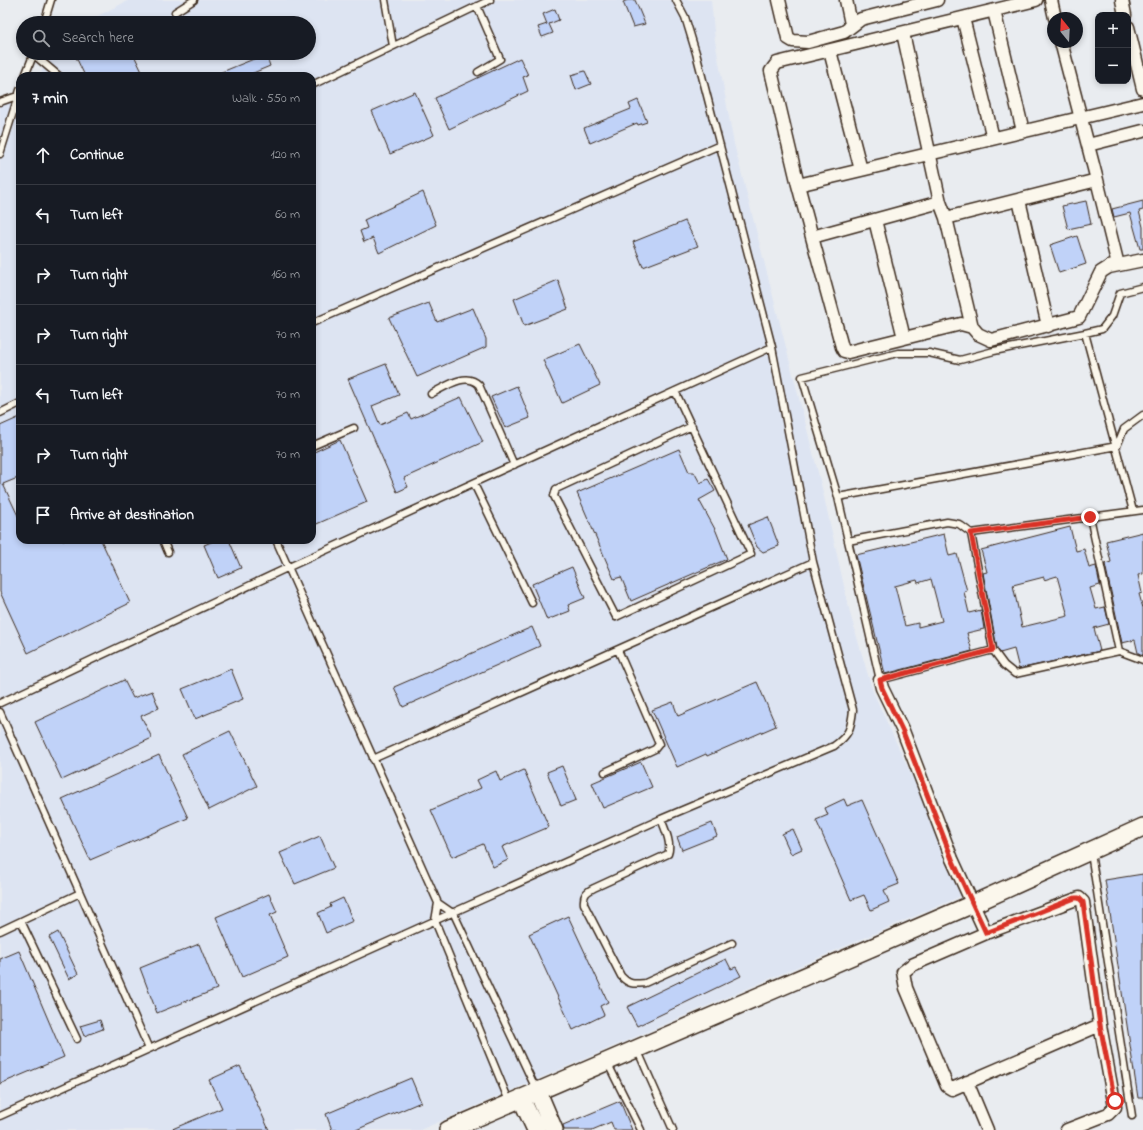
<!DOCTYPE html>
<html lang="en">
<head>
<meta charset="utf-8">
<style>
  :root { --surface:#171b24; --page:#20242c; --text:#f1f3f6; --muted:#9ea1a6; --line:#363941 }
  body { margin:0; font-family:"Indie Flower",sans-serif; background:var(--page); color:var(--text) }
  .controls { position:absolute; right:12px; top:12px; display:grid; overflow:hidden; border-radius:8px; box-shadow:0 2px 6px #0003 }
  .controls button { width:36px; height:36px; display:grid; place-items:center; padding:0; border:0; border-bottom:1px solid var(--line); background:var(--surface); color:var(--text); font:20px sans-serif }
  .compass { position:absolute; left:1047px; top:12px; width:36px; height:36px; border-radius:50%; background:var(--surface); box-shadow:0 2px 6px #0003; rotate:342deg }
  .stop { position:absolute; width:12px; height:12px; margin:-9px; border:3px solid #d93025; border-radius:50%; background:#fff }
  .stop.end { background:#d93025; border-color:#fff; box-shadow:0 1px 4px #0008 }
  .list { margin:0; padding:0; list-style:none }
  h2 { display:flex; justify-content:space-between; align-items:center; height:52px; margin:0; padding:0 16px; font-size:17px }
  h2 small { font-size:13px; font-weight:400; color:var(--muted) }
  .list li { display:grid; grid-template-columns:26px 1fr auto; gap:12px; align-items:center; box-sizing:border-box; height:60px; padding:0 16px; border-top:1px solid var(--line) }
  .list b { display:block; font-size:15px; white-space:nowrap }
  .list em { font-size:13px; font-style:normal; color:var(--muted) }
  .icon { flex:none; width:22px; height:22px; fill:none; stroke:currentColor; stroke-width:2; stroke-linecap:round; stroke-linejoin:round }
  .map { position:relative; flex:none; width:1143px; height:1130px; overflow:hidden }
  .search { position:absolute; background:var(--surface); box-shadow:0 2px 6px #0003; left:16px; top:16px; width:300px; height:44px; display:flex; align-items:center; gap:10px; box-sizing:border-box; padding:0 14px; border-radius:22px; color:var(--muted); font-size:15px }
  .panel { position:absolute; background:var(--surface); box-shadow:0 2px 6px #0003; left:16px; top:72px; width:300px; height:472px; border-radius:12px }
  .map>svg:first-child { display:block }
  .built { fill:#dde4f2 }
  .building { fill:#c0d2f8; stroke:#3b2a1e; fill-rule:evenodd }
  .lines { fill:none; stroke-linecap:round; stroke-linejoin:round }
  .lane-casing { stroke:#3b2a1e; stroke-width:9 }
  .street-casing { stroke:#3b2a1e; stroke-width:15 }
  .secondary-casing { stroke:#3b2a1e; stroke-width:20 }
  .lane { stroke:#fbf7ec; stroke-width:6 }
  .street { stroke:#fbf7ec; stroke-width:12 }
  .secondary { stroke:#fbf7ec; stroke-width:17 }
  .route { stroke:#d93025; stroke-width:5 }
</style>
</head>
<body>
<div class="map">
<svg width="1143" height="1130" viewBox="0 0 1143 1130">
  <rect width="100%" height="100%" fill="#e9ecf0"/>
  <filter id="ink" filterUnits="userSpaceOnUse"><feTurbulence type="fractalNoise" baseFrequency=".025" numOctaves="2"/><feDisplacementMap in="SourceGraphic" scale="8" xChannelSelector="R" yChannelSelector="G"/><feConvolveMatrix kernelMatrix="1 2 1 2 8 2 1 2 1" color-interpolation-filters="sRGB"/></filter>
  <g filter="url(#ink)">
    <path class="built" d="M129,0H711L715,41L734,144L822,488L851,617L873,692L966,894L420,1130H0V99L20,91V540H312V76H40L49,53H309V23H84Z"/>
    <path class="building" d="M628,0H635L645,24L633,27L623,2Z
      M555,9L559,20L549,24L553,33L542,37L538,27L547,24L543,14Z
      M74,53H133L144,76H85Z
      M266,54L270,66L246,76H212Z
      M520,58L528,75L523,77L528,91L449,129L435,98Z
      M585,71L591,84L576,90L571,75Z
      M415,92L434,135L390,154L372,111Z
      M638,100L647,122L638,125L637,123L590,143L584,128L631,109L629,104Z
      M423,192L436,225L379,253L373,238L364,242L360,231L367,228L364,220Z
      M1086,201L1091,224L1068,229L1062,206Z
      M1143,201V210L1139,211L1143,227V249H1140L1130,213L1114,217L1112,209Z
      M685,221L698,246L643,267L633,242Z
      M1077,236L1086,264L1059,273L1050,245Z
      M558,280L568,309L524,326L514,299Z
      M429,303L437,322L473,308L486,339V347L417,377L389,318Z
      M580,344L600,385L562,403L543,360Z
      M386,364L399,395L372,406L380,425L408,413L411,419L461,397L483,442L404,478L408,487L397,492L348,379Z
      M517,386L530,418L505,428L491,397Z
      M20,417V477L3,484L20,520V540H101L130,603L28,653L0,592V426Z
      M340,440L367,502L312,526V453Z
      M679,449L689,472H694L700,483L708,479L715,491L699,500L716,531L727,559L631,601L621,577L614,579L577,493Z
      M768,517L779,546L763,552L757,547L748,525Z
      M1070,527L1076,551L1084,549L1089,568L1096,566L1100,585L1090,588L1096,609L1105,607L1109,624L1094,628L1100,651L1019,669L1014,649L1000,653L997,648L983,573L987,572L981,550ZM1057,576L1068,616L1022,627L1013,585L1044,577V580Z
      M1143,532V574L1138,575L1142,593L1139,594L1143,608V655L1138,653L1135,640L1122,643L1105,564L1111,562L1106,541Z
      M944,534L949,556L957,554L967,591L964,592L969,613L981,610L984,629L967,633L972,651L885,674L856,555ZM931,579L942,621L918,627V623L905,626L895,586L917,580L918,583Z
      M216,540H229L241,568L218,578L204,545Z
      M572,567L585,598L568,605L570,611L547,620L532,584Z
      M532,627L540,646L403,707L394,687Z
      M231,669L243,699L195,719L182,689Z
      M124,680L133,698L152,691L159,708L141,716L152,738L62,780L35,722Z
      M757,682L776,726L707,756L706,754L677,767L652,710L673,702L678,716Z
      M230,731L257,786L209,810L182,754Z
      M159,755L188,818L90,860L62,799Z
      M641,762L652,787L603,808L592,783Z
      M562,766L576,800L561,806L547,772Z
      M524,770L549,827L502,847L508,860L493,867L483,844L452,857L431,810L481,788L477,780L496,771L500,781Z
      M844,799L847,806L862,800L899,884L884,890L889,902L871,910L864,895L851,900L816,820L828,815L825,808Z
      M712,823L717,836L682,850L677,837Z
      M793,829L802,849L791,854L782,834Z
      M320,836L334,868L295,884L280,853Z
      M1143,874V1098H1138L1105,880Z
      M269,894L277,912L270,915L288,957L242,977L216,917Z
      M343,898L353,921L326,933L318,913L331,907L330,904Z
      M568,916L608,1002L600,1006L604,1015L573,1030L529,934Z
      M58,932L78,974L69,979L49,937Z
      M199,944L217,989L157,1013L140,968Z
      M19,951L64,1057L0,1084V959Z
      M726,959L731,969L736,967L741,976L637,1026L627,1007Z
      M100,1020L103,1029L84,1036L80,1026Z
      M240,1066L269,1130H170L222,1108L209,1080Z
      M411,1078L421,1102L356,1130H332L326,1114Z
      M620,1101L632,1130H614L611,1122L592,1130H564L563,1125Z"/>
    <g class="lines">
      <defs>
        <path id="lane" d="M385,0L393,46
          M477,6L500,59L478,72
          M175,12L194,0
          M44,23L51,0
          M33,54L59,76
          M25,76L34,53
          M312,85L490,0
          M0,102L20,95
          M0,154L20,90
          M1143,287L1120,293L1112,316L1102,329L1085,333L994,351L960,360L929,353H898L802,377L838,497L1117,446L1124,429L1143,415
          M312,323L720,145
          M1085,333L1133,511
          M675,391L751,554L616,617L554,496L556,489L692,426
          M431,394C445,387 466,371 479,385L514,465
          M0,413L20,403
          M312,446L354,428
          M474,484L532,603
          M838,497L880,680L993,650L1004,665L1015,674L1119,651L1143,660
          M1090,517L1119,651
          M971,533L1143,510
          M163,540L168,552
          M276,540L438,903L454,914L536,1089
          M848,541L947,522L959,524L971,533L993,650
          M0,703L289,567L772,347
          M0,712L149,1049
          M373,759L813,562
          M605,772L655,749L659,744L618,650
          M661,819C665,829 672,844 668,854L594,888C586,892 583,895 584,904L621,976C629,985 634,984 645,983L732,943
          M1091,853L1132,1116
          M438,903L435,921L509,1101
          M21,921L77,1039
          M0,931L80,893
          M637,1049L673,1130
          M607,1062L641,1130
          M0,1116L661,819L834,746C849,735 851,729 853,710L813,562L772,347L696,53L685,17L676,0"/>
        <path id="street" d="M779,0L788,38L793,41L808,42L844,32L861,19L937,0
          M846,0L851,24
          M1036,0L777,63L771,71L798,185L1143,103
          M1051,0L1055,18
          M1122,0L1125,15
          M994,11L1023,131
          M963,18L993,138
          M1128,27L1143,89
          M903,33L940,202L946,218L972,327
          M830,51L861,170
          M1088,145L1143,131
          M1097,180L1118,265
          M798,185L812,237L940,202
          M1019,200L1048,326
          M946,218L1097,180L1061,42
          M875,220L904,338
          M812,237L842,347L844,351L848,352L961,324L972,327L978,334L991,340L1079,317L1101,272L1109,267L1143,260
          M880,680L882,688L903,731L952,859L986,933L912,965L903,972L906,988L947,1086L952,1089L1100,1025L1083,902L1079,898L986,933
          M967,1082L987,1130
          M1067,1130L1108,1114L1115,1107L1100,1025"/>
        <path id="secondary" d="M537,1090L554,1130
          M521,1098L536,1130
          M448,1130L973,904L1143,827"/>
      </defs>
      <use href="#lane" class="lane-casing"/>
      <use href="#street" class="street-casing"/>
      <use href="#secondary" class="secondary-casing"/>
      <use href="#lane" class="lane"/>
      <use href="#street" class="street"/>
      <use href="#secondary" class="secondary"/>
    </g>
  </g>
  <g class="lines" filter="url(#ink)">
    <path class="route" d="M1090,517L971,533L993,650L880,680L882,688L903,732L952,859L986,933L1075,898H1079L1083,902L1100,1025L1115,1101"/>
  </g>
</svg>
<div class="controls">
<button>+</button>
<button>−</button>
</div>
<svg class="compass" viewBox="-18 -18 36 36"><path d="M0-13l5 13h-10z" fill="#e53935"/><path d="M0 13l5-13h-10z" fill="#9ea1a6"/></svg>
<div class="stop" style="left:1115px;top:1101px"></div>
<div class="stop end" style="left:1090px;top:517px"></div>
<div class="search"><svg class="icon" aria-label="search" viewBox="0 0 24 24"><circle cx="10" cy="10" r="6"/><path d="M15 15l6 6"/></svg>Search here</div>
<section class="panel">
<h2>7 min<small>Walk · 550 m</small></h2>
<ul class="list">
<li><svg class="icon" aria-label="ahead" viewBox="0 0 24 24"><path d="M12 20V5M6 11l6-6 6 6"/></svg><div><b>Continue</b></div><em>120 m</em></li>
<li><svg class="icon" aria-label="left" viewBox="0 0 24 24"><path d="M17 20v-9H6M10 6l-5 5 5 5"/></svg><div><b>Turn left</b></div><em>60 m</em></li>
<li><svg class="icon" aria-label="right" viewBox="0 0 24 24"><path d="M7 20v-9h11M14 6l5 5-5 5"/></svg><div><b>Turn right</b></div><em>160 m</em></li>
<li><svg class="icon" aria-label="right" viewBox="0 0 24 24"><path d="M7 20v-9h11M14 6l5 5-5 5"/></svg><div><b>Turn right</b></div><em>70 m</em></li>
<li><svg class="icon" aria-label="left" viewBox="0 0 24 24"><path d="M17 20v-9H6M10 6l-5 5 5 5"/></svg><div><b>Turn left</b></div><em>70 m</em></li>
<li><svg class="icon" aria-label="right" viewBox="0 0 24 24"><path d="M7 20v-9h11M14 6l5 5-5 5"/></svg><div><b>Turn right</b></div><em>70 m</em></li>
<li><svg class="icon" aria-label="arrive" viewBox="0 0 24 24"><path d="M6 21V4h12l-3 4 3 4H6"/></svg><div><b>Arrive at destination</b></div></li>
</ul>
</section>
</div>
</body>
</html>
